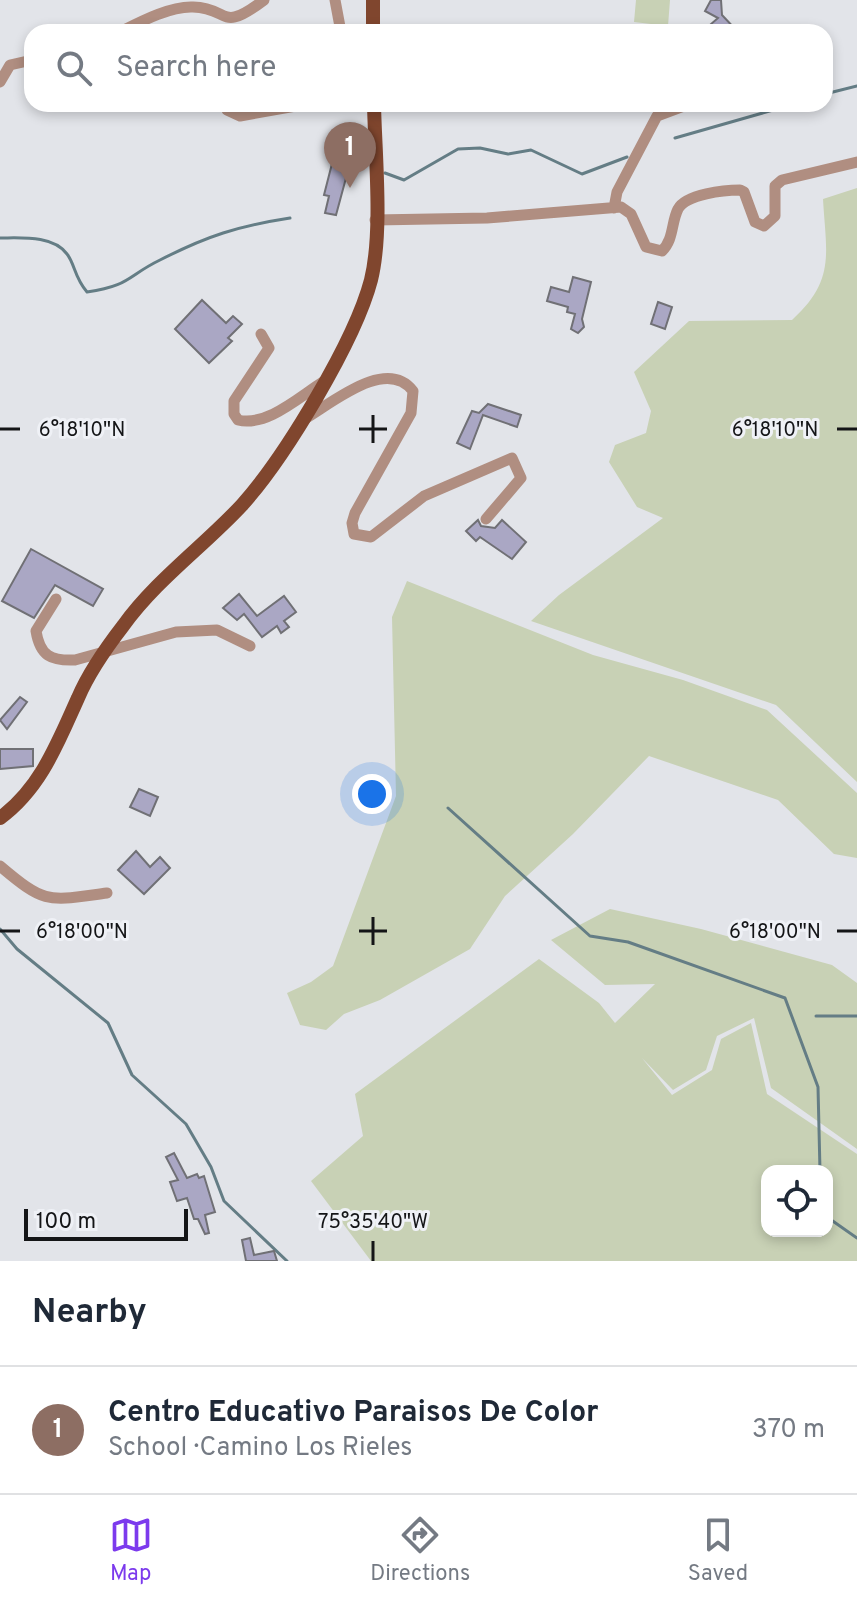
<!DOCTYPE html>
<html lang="en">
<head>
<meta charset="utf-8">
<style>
  :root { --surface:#fff; --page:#f2f2f3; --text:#1f2937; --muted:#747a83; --line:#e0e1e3; --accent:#7c3aed }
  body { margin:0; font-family:Overpass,sans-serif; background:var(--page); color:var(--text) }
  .controls { position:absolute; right:24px; bottom:24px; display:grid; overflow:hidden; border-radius:16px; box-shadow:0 4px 12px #0003 }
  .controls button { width:72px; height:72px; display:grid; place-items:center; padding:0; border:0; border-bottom:2px solid var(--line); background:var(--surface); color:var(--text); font:40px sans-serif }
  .scale { position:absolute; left:24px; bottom:20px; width:164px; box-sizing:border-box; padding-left:8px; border:4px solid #141517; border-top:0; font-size:22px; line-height:28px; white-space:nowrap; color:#141517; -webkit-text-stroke:6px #eff1f6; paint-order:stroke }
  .you { position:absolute; left:372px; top:794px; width:28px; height:28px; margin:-20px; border:6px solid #fff; border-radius:50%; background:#1a73e8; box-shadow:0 0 0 12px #1a73e833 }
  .badge { display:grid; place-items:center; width:52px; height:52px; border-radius:50%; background:var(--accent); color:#fff; font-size:26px; font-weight:700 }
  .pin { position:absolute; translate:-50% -66px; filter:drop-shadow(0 2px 4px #0008) }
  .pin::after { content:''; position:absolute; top:42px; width:28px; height:24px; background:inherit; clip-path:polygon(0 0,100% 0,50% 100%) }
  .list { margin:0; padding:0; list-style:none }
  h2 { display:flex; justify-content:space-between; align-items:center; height:104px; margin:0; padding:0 32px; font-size:34px }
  h2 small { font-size:26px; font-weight:400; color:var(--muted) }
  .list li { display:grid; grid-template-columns:52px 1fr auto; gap:24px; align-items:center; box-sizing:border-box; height:128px; padding:0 32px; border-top:2px solid var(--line) }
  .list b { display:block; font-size:30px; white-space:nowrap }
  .list p { margin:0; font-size:26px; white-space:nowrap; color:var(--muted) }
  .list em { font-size:26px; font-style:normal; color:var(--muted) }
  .icon { flex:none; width:44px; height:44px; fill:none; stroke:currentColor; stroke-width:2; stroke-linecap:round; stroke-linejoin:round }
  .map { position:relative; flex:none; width:857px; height:1261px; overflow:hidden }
  .search { position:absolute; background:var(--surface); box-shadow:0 4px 12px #0003; left:24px; right:24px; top:24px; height:88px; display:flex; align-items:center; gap:20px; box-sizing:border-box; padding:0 28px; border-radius:24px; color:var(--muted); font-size:30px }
  .sheet { height:232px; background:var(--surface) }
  nav { display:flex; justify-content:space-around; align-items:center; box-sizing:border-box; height:112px; border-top:2px solid var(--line); background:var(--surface); font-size:22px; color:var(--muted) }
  nav a { display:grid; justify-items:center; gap:4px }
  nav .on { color:var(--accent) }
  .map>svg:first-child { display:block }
  .green { fill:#c8d1b5; fill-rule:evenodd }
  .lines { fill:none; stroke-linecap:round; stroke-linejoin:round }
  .stream { stroke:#647d85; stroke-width:3 }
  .building { fill:#aaa7c4; stroke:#707075; stroke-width:2 }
  .minor { stroke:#b08e81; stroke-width:11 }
  .major { stroke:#80462e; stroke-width:14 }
  .ticks { fill:none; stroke:#141517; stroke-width:3 }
  .ticks-label { font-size:20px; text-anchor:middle; fill:#141517; stroke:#eff1f6; stroke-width:6; stroke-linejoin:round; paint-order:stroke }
</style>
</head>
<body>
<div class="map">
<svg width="857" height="1261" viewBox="0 0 857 1261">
  <rect width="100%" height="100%" fill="#e2e4e9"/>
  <path class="green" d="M636,0H670L668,26L634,22Z
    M857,188V782L776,705L531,621L559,595L663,518L637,507L609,462L615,445L646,433L651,411L634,372L689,321L792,320C836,280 826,253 823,199Z
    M407,581L593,655L683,680L767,710L857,793V858L834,854L778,800L649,756L573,834L505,896L470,949L380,1000L344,1014L326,1030L300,1025L287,993L311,982L333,966L396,796L392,617Z
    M610,909L701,929L832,965L857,983V1149L771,1088L754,1018L717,1036L706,1070L673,1090L642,1058L672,1095L712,1070L721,1039L751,1023L767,1094L857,1154V1261H371L311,1181L363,1136L355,1094L539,959L599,1003L615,1023L655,984L605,985L551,940ZM767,1171H827V1231H767Z"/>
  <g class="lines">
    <path class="stream" d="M825,94L857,86
      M675,138L794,104
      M385,173L404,180L458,149L480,148L508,154L531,150L582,174L627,157
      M0,238C21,238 53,235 67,254C75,264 74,277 87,292C130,286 127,276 160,260C207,236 238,226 290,218
      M448,808L590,936L628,942L785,998L818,1087L820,1171
      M0,929L17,949L108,1023L132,1075L186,1124L211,1167L224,1201L287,1261
      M816,1016H857
      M827,1217L857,1238"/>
  </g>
  <path class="building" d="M711,0H721L722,15L738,32H702L718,18L705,11Z
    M336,148L353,152L336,215L325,213L329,196L324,195Z
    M573,277L591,282L582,319L584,327L578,333L571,329L575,314L567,312L568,307L547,301L551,287L569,292Z
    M202,300L226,323L233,316L242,324L228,338L232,341L209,363L175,329Z
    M658,302L672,307L665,329L651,324Z
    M488,404L521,415L517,427L483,415L470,449L457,443L472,411L479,413Z
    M478,520L481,526L495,528L502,520L526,542L512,559L480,537L476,541L466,531Z
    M31,549L103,589L93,606L55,585L34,618L2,601Z
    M239,594L257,616L284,596L296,612L284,621L289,627L281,633L277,626L262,637L244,614L237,620L223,608Z
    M20,697L27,702L7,729L0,720Z
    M0,749H33V766L0,769Z
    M139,789L158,797L150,816L130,807Z
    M136,851L150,867L160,857L170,868L144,894L118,870Z
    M174,1153L187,1178L197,1174L199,1178L204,1176L215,1212L205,1215L209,1233L205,1234L198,1219H194L187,1198L177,1201L170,1182L178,1180L166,1157Z
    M250,1238L254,1255L274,1251L277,1261H246L242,1240Z"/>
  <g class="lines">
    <path class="minor" d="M335,0L341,32
      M120,32C140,22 170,6 193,7C231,8 219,34 264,0
      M0,82L10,65L32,60
      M225,104L227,110L240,116L307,104
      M614,208L617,192L657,116L689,104
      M375,220L487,218L621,207L631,214L646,247L662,251C674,239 671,223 678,209C686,194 725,190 740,190L744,192L755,222L764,226L775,216V186L782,180L857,162
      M261,334L269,348L234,401V414L238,420C267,427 299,397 323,382
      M303,420C331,404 386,356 413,391L411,413L355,513L352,523L354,534L371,537L424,496L512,458L521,478L486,519
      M56,599L36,631C40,656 51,661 75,660L176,632L217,630L250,646
      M0,866C46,905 48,901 107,893"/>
    <path class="major" d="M373,0V32
      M0,818C41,788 58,742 78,698C89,672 106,648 123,626C156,580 204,546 242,505C285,457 355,341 371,280C383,231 375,155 374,104"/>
  </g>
  <path class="ticks" d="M373,415V443M0,429H20M359,429H387M837,429H857M373,917V945M0,931H20M359,931H387M837,931H857M373,1241V1261"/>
  <g class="ticks-label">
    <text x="82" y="436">6°18'10"N</text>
    <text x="775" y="436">6°18'10"N</text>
    <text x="82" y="938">6°18'00"N</text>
    <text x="775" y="938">6°18'00"N</text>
    <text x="373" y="1228">75°35'40"W</text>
  </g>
</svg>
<div class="controls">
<button><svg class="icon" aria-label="locate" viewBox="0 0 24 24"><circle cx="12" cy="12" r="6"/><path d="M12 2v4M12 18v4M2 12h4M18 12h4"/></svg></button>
</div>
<div class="scale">100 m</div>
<div class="you"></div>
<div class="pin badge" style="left:350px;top:188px;background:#8d6e63">1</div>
<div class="search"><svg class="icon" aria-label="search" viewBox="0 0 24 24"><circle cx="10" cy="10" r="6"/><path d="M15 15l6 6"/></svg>Search here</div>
</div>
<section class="sheet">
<h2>Nearby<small></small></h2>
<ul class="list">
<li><span class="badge" style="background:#8d6e63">1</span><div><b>Centro Educativo Paraisos De Color</b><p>School · Camino Los Rieles</p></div><em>370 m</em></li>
</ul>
</section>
<nav>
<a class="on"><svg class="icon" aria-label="map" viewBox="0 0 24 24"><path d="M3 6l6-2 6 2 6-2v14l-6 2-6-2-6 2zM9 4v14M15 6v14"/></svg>Map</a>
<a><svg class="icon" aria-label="directions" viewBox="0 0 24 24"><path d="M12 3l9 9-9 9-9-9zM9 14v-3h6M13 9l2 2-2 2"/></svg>Directions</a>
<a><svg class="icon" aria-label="saved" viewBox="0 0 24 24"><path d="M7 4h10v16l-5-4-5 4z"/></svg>Saved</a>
</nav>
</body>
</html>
